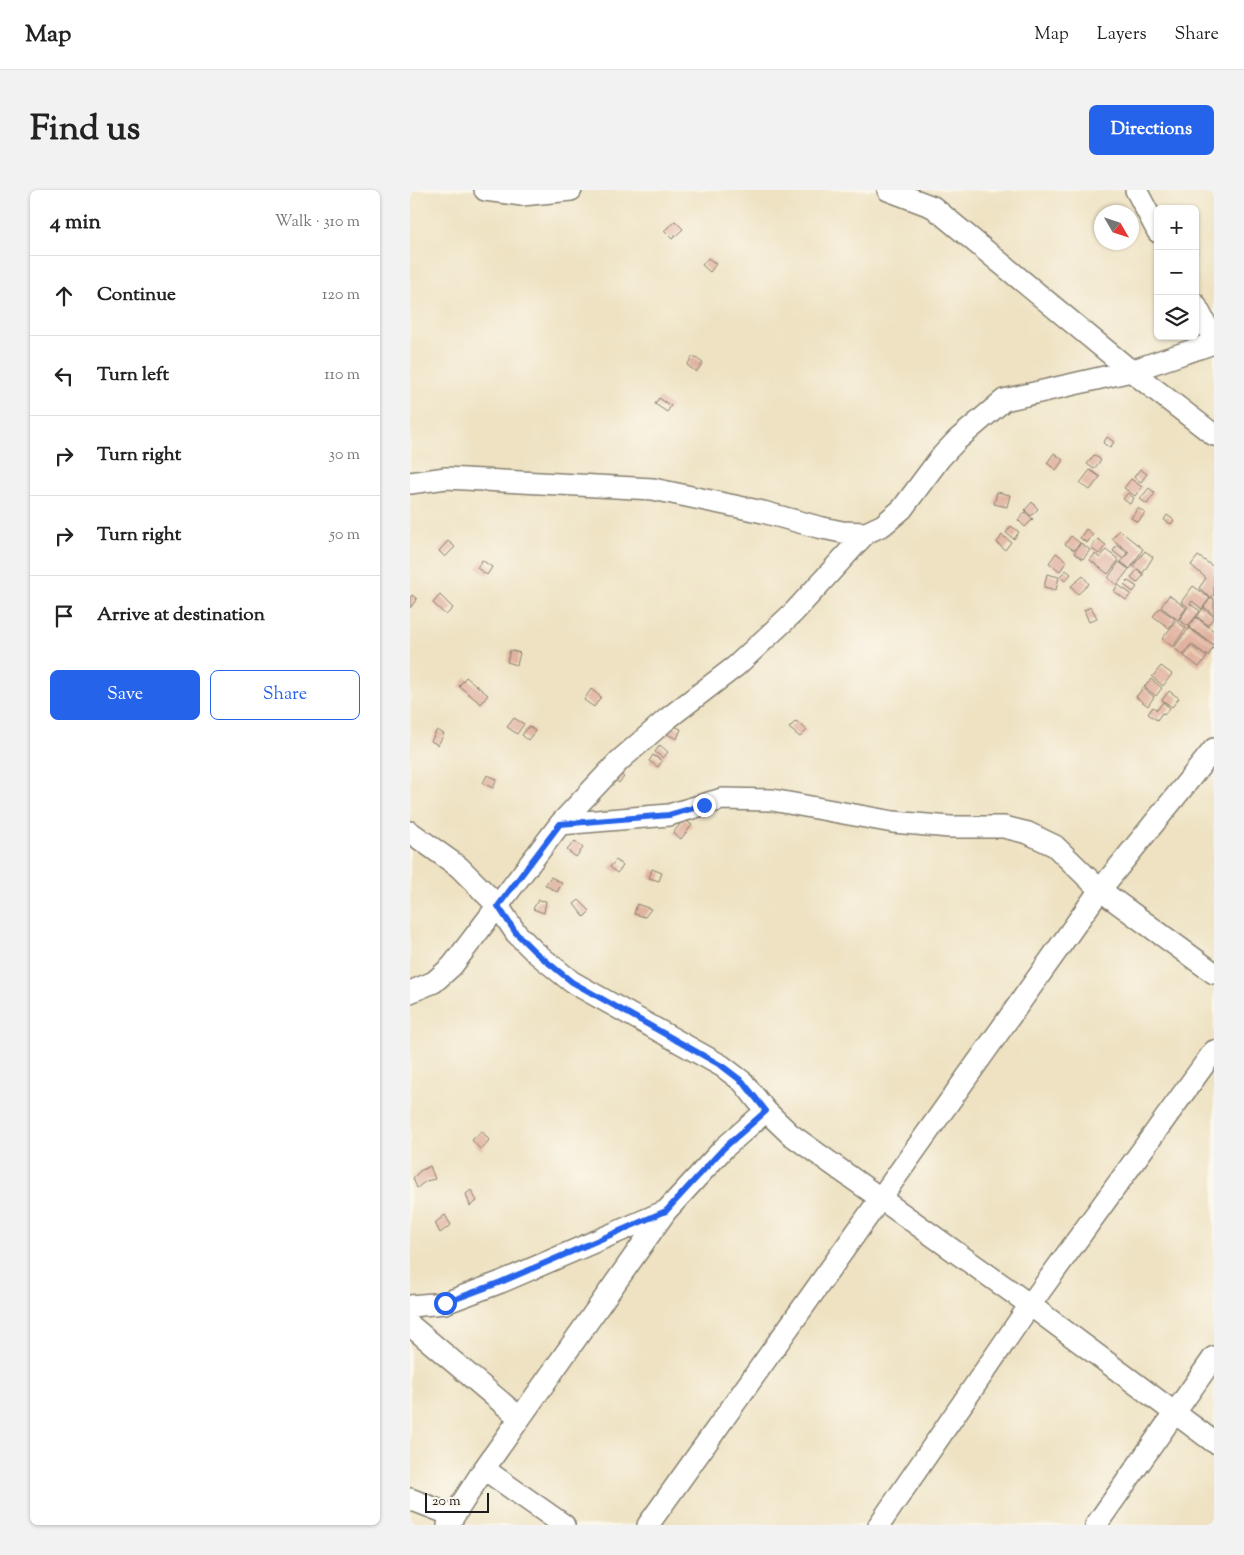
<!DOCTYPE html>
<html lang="en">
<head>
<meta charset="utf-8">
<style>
  :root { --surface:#fff; --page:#f2f2f2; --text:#222; --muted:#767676; --line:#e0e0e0; --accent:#2563eb }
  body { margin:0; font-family:"Sorts Mill Goudy",serif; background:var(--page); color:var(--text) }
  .controls { position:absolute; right:15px; top:15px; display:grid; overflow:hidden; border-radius:8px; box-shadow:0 1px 4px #0004 }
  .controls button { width:45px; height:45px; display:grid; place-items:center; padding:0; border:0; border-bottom:1px solid var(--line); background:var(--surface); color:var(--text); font:25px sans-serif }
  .compass { position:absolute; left:684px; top:15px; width:45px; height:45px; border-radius:50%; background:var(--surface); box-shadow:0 1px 4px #0004; rotate:129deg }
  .scale { position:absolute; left:15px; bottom:12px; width:64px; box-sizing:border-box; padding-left:5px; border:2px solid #1c1c1c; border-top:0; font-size:14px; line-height:18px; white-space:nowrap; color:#1c1c1c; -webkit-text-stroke:4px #fbf7ec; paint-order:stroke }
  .stop { position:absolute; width:15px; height:15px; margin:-11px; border:4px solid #2563eb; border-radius:50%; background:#fff }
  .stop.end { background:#2563eb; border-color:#fff; box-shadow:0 1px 5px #0008 }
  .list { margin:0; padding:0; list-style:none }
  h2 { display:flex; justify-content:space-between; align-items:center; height:65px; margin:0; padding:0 20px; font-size:21px }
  h2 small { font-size:16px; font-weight:400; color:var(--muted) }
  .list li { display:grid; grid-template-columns:32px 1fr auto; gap:15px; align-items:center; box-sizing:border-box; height:80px; padding:0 20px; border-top:1px solid var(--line) }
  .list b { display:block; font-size:19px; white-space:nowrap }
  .list em { font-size:16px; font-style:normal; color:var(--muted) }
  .actions { display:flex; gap:10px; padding:15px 20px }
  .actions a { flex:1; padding:11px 0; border:1px solid var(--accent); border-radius:8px; text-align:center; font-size:18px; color:var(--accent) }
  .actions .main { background:var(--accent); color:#fff }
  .icon { flex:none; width:28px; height:28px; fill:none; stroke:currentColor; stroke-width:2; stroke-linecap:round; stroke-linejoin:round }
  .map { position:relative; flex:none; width:804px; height:1335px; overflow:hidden; border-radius:8px }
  header { display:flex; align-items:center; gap:30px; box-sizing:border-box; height:70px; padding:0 25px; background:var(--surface); border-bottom:1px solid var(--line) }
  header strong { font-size:24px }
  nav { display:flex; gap:28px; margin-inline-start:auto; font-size:18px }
  .intro { display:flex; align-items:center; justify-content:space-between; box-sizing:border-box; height:120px; padding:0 30px }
  h1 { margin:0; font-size:35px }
  .button { padding:12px 22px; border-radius:8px; background:var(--accent); color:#fff; font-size:18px; font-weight:700 }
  main { display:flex; gap:30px; padding:0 30px }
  aside { flex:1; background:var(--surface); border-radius:8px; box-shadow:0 1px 4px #0004 }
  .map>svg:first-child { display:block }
  .building { fill:#e1b2a0 }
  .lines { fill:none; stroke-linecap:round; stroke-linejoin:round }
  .minor-casing { stroke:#857f6f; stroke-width:24 }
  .minor { stroke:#fff; stroke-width:21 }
  .route { stroke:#2563eb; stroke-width:6 }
</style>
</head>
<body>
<header>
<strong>Map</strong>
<nav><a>Map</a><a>Layers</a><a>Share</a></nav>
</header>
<div class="intro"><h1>Find us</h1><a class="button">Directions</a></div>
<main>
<aside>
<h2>4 min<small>Walk · 310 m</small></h2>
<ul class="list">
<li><svg class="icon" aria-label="ahead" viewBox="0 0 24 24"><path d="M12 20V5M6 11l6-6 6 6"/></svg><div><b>Continue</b></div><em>120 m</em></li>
<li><svg class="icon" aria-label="left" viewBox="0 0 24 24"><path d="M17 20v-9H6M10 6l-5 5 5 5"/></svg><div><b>Turn left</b></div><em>110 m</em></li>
<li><svg class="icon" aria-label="right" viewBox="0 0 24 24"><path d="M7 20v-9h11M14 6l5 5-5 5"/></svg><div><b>Turn right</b></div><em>30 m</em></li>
<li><svg class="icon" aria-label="right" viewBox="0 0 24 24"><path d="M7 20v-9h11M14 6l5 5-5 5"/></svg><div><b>Turn right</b></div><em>50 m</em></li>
<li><svg class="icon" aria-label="arrive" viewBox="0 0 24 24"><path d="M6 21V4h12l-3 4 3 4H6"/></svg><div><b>Arrive at destination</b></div></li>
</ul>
<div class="actions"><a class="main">Save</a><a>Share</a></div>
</aside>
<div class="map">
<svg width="804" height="1335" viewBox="0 0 804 1335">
  <rect width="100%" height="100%" fill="#fbf7ec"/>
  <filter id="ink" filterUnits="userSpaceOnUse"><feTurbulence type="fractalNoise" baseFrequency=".02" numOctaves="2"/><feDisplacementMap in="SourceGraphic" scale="10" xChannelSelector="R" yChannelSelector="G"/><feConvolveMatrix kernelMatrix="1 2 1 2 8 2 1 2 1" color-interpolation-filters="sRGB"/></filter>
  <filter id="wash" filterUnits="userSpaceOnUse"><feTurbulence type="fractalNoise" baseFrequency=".0096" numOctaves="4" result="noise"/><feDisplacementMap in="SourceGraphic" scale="20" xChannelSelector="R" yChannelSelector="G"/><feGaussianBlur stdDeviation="1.12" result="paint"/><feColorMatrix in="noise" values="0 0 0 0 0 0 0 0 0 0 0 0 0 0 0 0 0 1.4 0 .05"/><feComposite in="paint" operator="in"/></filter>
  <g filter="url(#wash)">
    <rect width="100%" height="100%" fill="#eee2c2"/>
    <g id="blocks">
      <path class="building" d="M265,31L273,39L262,49L254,41Z
        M298,68L306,74L300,82L292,75Z
        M283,166L293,173L286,182L277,175Z
        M249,208L261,216L257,222L245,214Z
        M697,247L704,252L700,258L693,253Z
        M644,263L653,270L646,280L637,273Z
        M684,265L691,270L684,279L677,274Z
        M730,279L737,284L731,292L724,287Z
        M680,280L690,287L680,300L670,293Z
        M721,289L732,297L725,306L714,298Z
        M739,298L745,303L737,314L730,309Z
        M587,302L600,305L597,317L584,314Z
        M718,303L724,308L720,314L713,309Z
        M622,312L628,319L621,326L615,320Z
        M728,318L735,323L728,332L721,328Z
        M615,322L623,329L615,337L608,330Z
        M757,325L764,330L761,334L754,330Z
        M601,336L609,342L604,349L596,343Z
        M676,339L683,344L677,353L670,348Z
        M709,340L733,359L720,379L711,372L719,362L702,349Z
        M592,345L601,352L595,360L587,353Z
        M661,346L670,353L664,360L655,354Z
        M688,349L696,355L689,364L681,358Z
        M38,351L45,357L35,367L29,361Z
        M671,353L680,360L673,369L664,363Z
        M707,355L717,363L713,369L703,361Z
        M696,360L709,370L698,384L680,370L685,364L690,368Z
        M735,361L743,367L733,383L723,376Z
        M646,363L657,371L650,381L639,373Z
        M788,366L804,377V404L801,408L789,398L796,388L781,375Z
        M72,370L82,377L77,385L67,378Z
        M709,372L719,379L707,395L698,388Z
        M656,380L661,384L655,391L650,386Z
        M727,380L734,385L727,393L721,388Z
        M637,384L649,387L646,400L634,397Z
        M673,386L679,394L668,404L661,396Z
        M718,391L727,397L723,402L714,395Z
        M708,395L721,404L716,410L704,401Z
        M783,396L800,408L792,419L782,411L780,414L790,421L778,436L769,430L778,417L771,412Z
        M2,405L7,409L0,418V408Z
        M30,405L43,418L36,425L23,413Z
        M759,405L776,418L768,430L751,417Z
        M801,407L804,409V425L794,417Z
        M681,417L687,428L679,432L674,420Z
        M750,418L765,429L759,438L743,426Z
        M793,418L804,427L798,435L787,427Z
        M786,427L804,441V455L779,437Z
        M766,431L776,438L763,457L752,449Z
        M779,438L804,456L798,466L781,454L773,465L764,458Z
        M781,456L797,467L789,477L774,466Z
        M100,460L110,463L107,475L97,472Z
        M751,476L762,484L753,496L742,487Z
        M56,487L78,505L71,514L49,496Z
        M741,489L752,498L746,506L734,497Z
        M733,498L744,507L738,516L726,507Z
        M181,499L191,507L184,517L174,510Z
        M759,501L769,508L762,517L752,510Z
        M753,512L760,518L754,525L752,523L747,530L738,524L743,517L747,520Z
        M104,528L114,534L107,544L97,537Z
        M386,531L397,540L390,547L379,538Z
        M259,534L271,539L267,549L255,543Z
        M119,536L125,541L118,550L112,545Z
        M27,540L34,544L28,555L21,551Z
        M250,555L258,562L253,568L245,562Z
        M243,565L252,571L248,577L239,571Z
        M208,583L214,587L209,593L204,588Z
        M77,585L87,589L83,598L73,593Z
        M274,629L282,635L271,649L263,643Z
        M165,651L173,658L166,667L157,660Z
        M206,670L213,676L207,683L200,677Z
        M242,679L252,683L249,691L239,688Z
        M141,687L152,693L147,702L135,695Z
        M128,710L136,711L134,723L123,719Z
        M169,710L180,721L174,727L164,714Z
        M227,714L241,719L235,727L224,724Z
        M72,941L79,950L71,960L62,950Z
        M20,976L25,989L16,991L7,998L3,988L10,981Z
        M61,1000L67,1011L60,1016L56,1004Z
        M35,1025L41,1035L30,1043L25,1033Z"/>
    </g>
  </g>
  <g filter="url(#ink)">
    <use href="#blocks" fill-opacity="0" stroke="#857f6f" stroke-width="1"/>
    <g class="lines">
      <defs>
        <path id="minor" d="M75,0L112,5L161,0
          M478,0L523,17L721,181L804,245
          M726,0L748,42
          M785,114L804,150
          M0,293L36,288L243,299L353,322L408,337L432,342L456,343
          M150,634L259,625L312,609L362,610L483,632L540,637H594L618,643L645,656L690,700L804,783
          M0,642L49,677L88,716L106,743L125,762L162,792L312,876L333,892L356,921L380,944L620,1115L804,1252
          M0,802L24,792L42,776L150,634L209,571L257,529L326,476L384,422L456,343L473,335L492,319L530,268L547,250L594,210L721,181L804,153
          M0,1116L35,1113L91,1092L256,1021
          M0,1135L110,1228
          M74,1279L154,1335
          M0,1309L44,1326
          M38,1335L74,1279L256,1021L314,958L356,921
          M238,1335L690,700L804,559
          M469,1335L620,1115L804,861
          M686,1335L804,1167"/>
      </defs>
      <use href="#minor" class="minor-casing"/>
      <use href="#minor" class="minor"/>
    </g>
  </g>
  <g class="lines" filter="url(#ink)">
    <path class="route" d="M35,1113L91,1092L256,1021L314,958L356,921L333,892L312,876L162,792L125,762L106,743L88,716L150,634L259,625L294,615"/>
  </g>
</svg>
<div class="controls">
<button>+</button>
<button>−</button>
<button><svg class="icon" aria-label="layers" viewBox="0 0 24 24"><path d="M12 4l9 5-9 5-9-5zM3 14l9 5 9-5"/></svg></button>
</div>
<svg class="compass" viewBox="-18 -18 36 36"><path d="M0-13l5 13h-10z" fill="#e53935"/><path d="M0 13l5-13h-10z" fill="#767676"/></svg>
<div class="scale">20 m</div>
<div class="stop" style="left:35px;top:1113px"></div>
<div class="stop end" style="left:294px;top:615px"></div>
</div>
</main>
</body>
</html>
